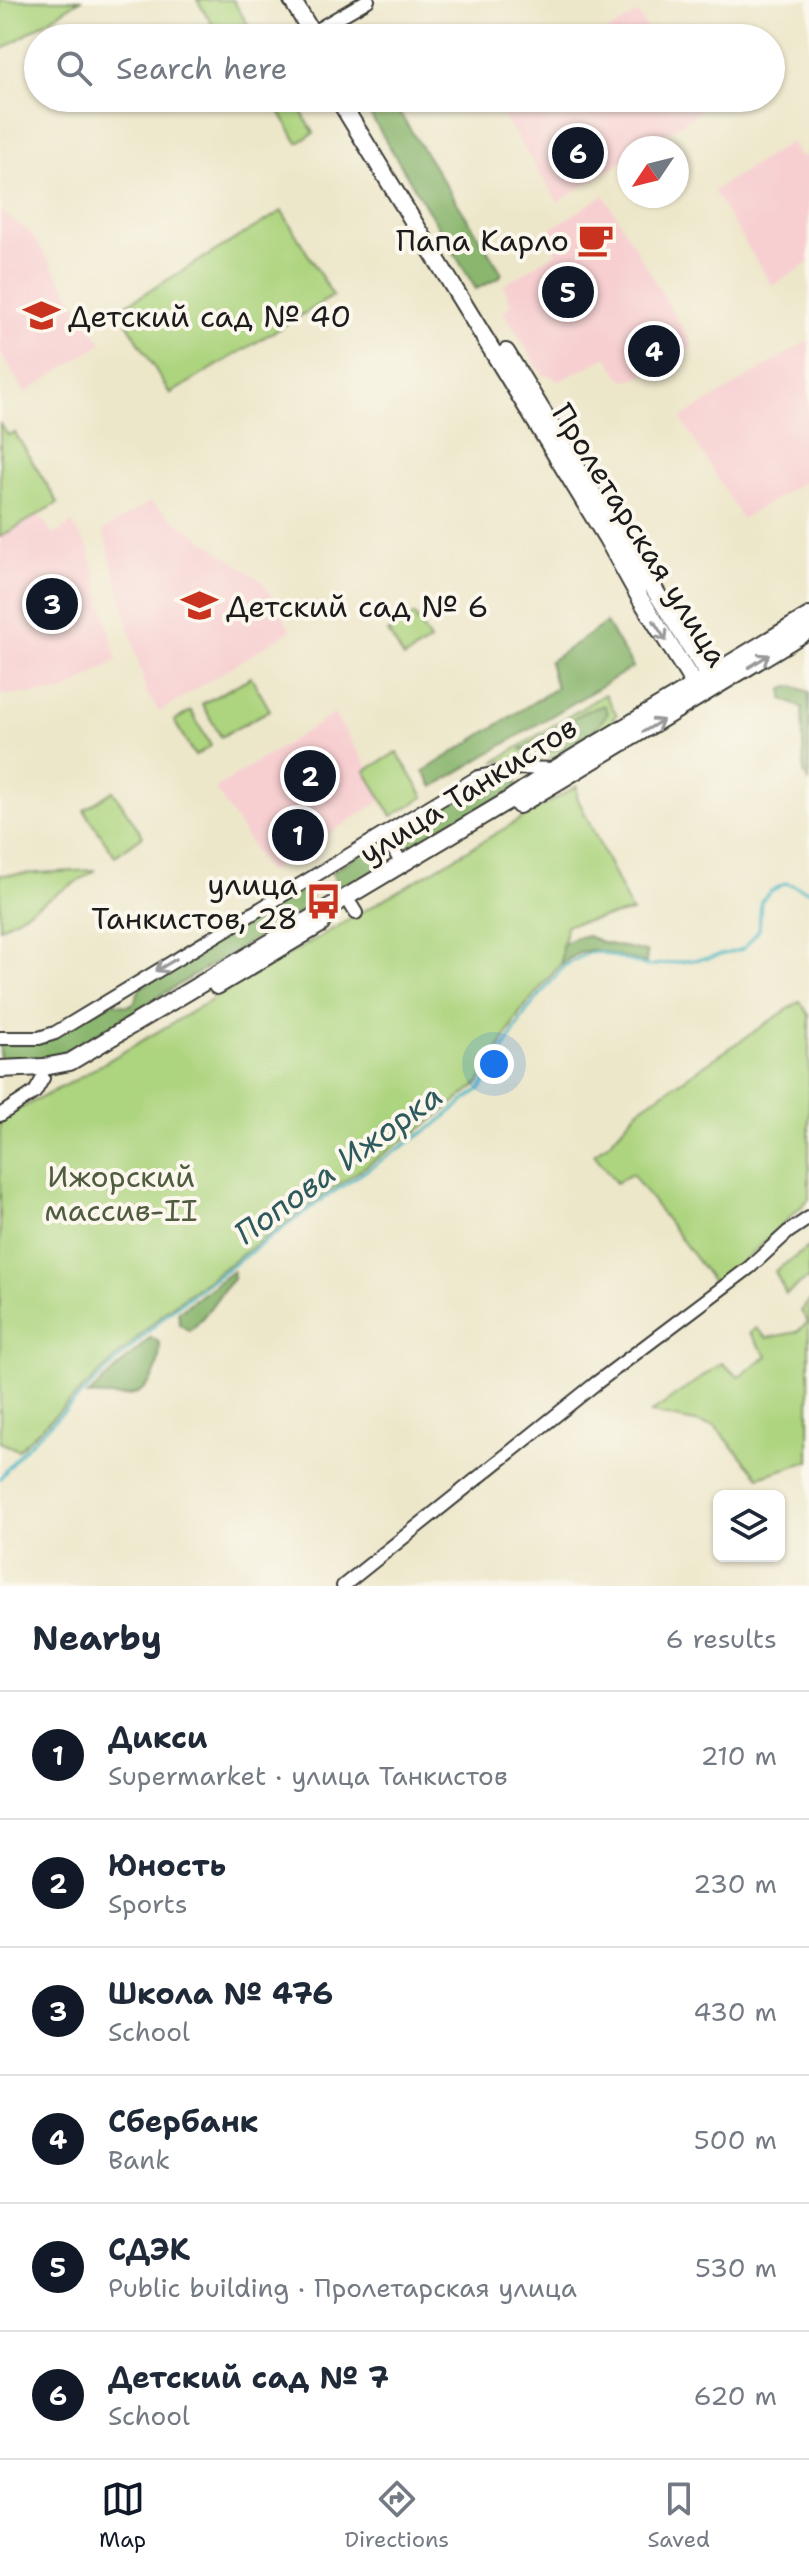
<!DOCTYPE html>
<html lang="en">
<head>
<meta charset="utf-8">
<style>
  :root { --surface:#fff; --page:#f2f2f3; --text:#1f2937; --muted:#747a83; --line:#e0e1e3; --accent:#111827 }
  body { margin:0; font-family:"Shantell Sans",sans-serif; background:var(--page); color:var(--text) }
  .controls { position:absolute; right:24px; bottom:24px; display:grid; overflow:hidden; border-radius:12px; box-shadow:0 2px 6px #0004 }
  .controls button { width:72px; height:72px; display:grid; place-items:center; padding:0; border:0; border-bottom:2px solid var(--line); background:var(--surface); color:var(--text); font:40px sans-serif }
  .compass { position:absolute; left:617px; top:136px; width:72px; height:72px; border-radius:50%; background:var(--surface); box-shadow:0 2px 6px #0004; rotate:235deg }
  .you { position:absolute; left:494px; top:1064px; width:28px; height:28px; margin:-20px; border:6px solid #fff; border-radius:50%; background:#1a73e8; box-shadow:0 0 0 12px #1a73e833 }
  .badge { display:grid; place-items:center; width:52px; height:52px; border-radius:50%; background:var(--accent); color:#fff; font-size:26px; font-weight:700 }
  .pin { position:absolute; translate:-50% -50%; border:4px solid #fff; box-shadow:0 2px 8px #0006 }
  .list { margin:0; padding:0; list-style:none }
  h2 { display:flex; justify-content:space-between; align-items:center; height:104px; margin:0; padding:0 32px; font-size:34px }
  h2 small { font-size:26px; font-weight:400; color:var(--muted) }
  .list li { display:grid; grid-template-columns:52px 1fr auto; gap:24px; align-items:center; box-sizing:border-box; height:128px; padding:0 32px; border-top:2px solid var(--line) }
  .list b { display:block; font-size:30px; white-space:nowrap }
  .list p { margin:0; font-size:26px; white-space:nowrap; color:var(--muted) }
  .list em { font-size:26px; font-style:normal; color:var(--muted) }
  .icon { flex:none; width:44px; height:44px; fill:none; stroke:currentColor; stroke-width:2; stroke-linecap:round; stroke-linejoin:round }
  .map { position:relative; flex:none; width:809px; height:1586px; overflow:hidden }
  .search { position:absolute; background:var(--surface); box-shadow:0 2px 6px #0004; left:24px; right:24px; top:24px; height:88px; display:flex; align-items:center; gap:20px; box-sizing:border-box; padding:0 28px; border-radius:44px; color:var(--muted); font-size:30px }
  .sheet { height:872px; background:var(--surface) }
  nav { display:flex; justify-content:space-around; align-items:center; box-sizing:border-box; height:112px; border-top:2px solid var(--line); background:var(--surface); font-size:22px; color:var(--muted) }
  nav a { display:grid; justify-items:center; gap:4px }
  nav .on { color:var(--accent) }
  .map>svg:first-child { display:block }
  .built { fill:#f7cfd1 }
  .green { fill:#add47f; stroke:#64784e; stroke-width:2 }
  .forest { fill:#8ab66e; stroke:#536945; stroke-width:2 }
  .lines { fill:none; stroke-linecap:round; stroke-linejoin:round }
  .stream { stroke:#48b6c2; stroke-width:3 }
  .minor-casing { stroke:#3b3a36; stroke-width:16 }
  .major-casing { stroke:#3b3a36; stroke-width:20 }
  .minor { stroke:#fff; stroke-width:12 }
  .major { stroke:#fff; stroke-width:16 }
  .oneway { stroke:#999 }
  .labels { text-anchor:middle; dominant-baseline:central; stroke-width:8; stroke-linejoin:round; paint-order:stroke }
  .poi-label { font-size:30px; fill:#1c1c1c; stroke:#fbf7ec; text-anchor:end }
  .street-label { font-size:30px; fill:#1c1c1c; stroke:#fbf7ec }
  .park-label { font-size:30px; fill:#4f5c3f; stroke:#fbf7ec }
  .water-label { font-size:32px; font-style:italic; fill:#2e5a5e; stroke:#fbf7ec }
</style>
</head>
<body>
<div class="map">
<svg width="809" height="1586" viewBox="0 0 809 1586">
  <rect width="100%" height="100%" fill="#fbf7ec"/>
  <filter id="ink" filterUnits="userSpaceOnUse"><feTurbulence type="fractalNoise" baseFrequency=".0125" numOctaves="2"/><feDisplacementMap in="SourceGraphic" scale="16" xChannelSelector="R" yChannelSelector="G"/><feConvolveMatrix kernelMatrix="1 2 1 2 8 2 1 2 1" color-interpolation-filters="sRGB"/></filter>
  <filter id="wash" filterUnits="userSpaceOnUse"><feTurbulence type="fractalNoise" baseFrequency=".006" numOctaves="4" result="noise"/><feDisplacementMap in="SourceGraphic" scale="32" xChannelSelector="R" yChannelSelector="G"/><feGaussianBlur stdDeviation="1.8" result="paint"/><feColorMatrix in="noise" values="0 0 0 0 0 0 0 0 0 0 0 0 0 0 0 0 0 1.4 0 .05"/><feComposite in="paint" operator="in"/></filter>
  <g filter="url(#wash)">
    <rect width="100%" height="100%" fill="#ede7ca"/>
    <path class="built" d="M637,13L653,38H598Z
      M503,98H691L700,112L643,148H629V157L558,202L495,103Z
      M791,142L801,158L809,153V263L772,286L713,191Z
      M604,195L693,346L637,379L628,381L620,376L607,357L559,381L550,376L543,375L504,313L510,304L504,285L556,253L546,236L552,228Z
      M0,211L30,232L102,344L25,393L0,352Z
      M809,340V478L742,519L681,418Z
      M150,502L263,582L291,630L159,712L146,691L103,530Z
      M39,515L54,535L72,523L89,549L117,660L64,692L0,695V537Z
      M334,714L387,797L268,872L215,788Z"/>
    <path class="green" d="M0,0H80L0,51Z
      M197,0H233L256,38H221Z
      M271,98H293L314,133L298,143Z
      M282,211L333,296L170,394L119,309Z
      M0,424L8,435L15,433L58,503L0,537Z
      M414,615L430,641L404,658L388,632Z
      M251,677L270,710L221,737L202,704Z
      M605,694L617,715L612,718L616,723L562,757L494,762Z
      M191,711L211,746L195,756L174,721Z
      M397,752L424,797L392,816L365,771Z
      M577,786V797L632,912L566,925L561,964L520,1012L479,1083L429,1123L318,1199L168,1309L18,1450L0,1442V1119L75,1080Z
      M113,791L143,836L115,856L84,810Z
      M96,870L0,928V875Z
      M800,1001L809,1015V1199L717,1287L632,1174L616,1183L594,1154L610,1142L639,1109Z
      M809,1247V1281L807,1279L786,1294L775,1271Z
      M809,1301V1461L759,1477L715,1426L651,1413L722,1363L739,1377L767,1356L750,1333L756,1328L767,1338L797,1332L808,1322L801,1311Z"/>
    <path class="forest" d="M360,98H390L502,273L499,278L476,289Z
      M606,623L633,667L433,787L424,771L556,688L549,662Z
      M793,686L809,692V781L804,773L802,708L783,699V689Z
      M604,705L608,713C589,740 554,760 521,750L584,712Z
      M512,775L518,784L516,789L412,850L401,842L399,831L485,782Z
      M375,845L382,846L386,851L385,865L342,890L331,872Z
      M305,888L311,896L310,903L305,909L75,1047C50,1059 28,1061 0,1063V1044L33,1043L112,1002L127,1006L134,1003L140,988Z
      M587,936L604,943L647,952L646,963L594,950L581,952L561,964L562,945L576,937Z
      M233,1271V1279C216,1296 208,1315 190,1331L180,1325L178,1312Z
      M151,1337L160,1343C160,1363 154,1388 132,1395C119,1399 100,1394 87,1396Z"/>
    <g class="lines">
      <path class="stream" d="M0,1478L22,1451L170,1311L320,1201L435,1125L482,1087L525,1013L564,966L588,953L599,952L647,966L709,958L743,949L759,930L761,901L771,891L786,883L809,891"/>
    </g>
  </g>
  <g filter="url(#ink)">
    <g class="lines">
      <defs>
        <path id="minor" d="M303,38L368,0
          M385,835L402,864
          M351,905L356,913
          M0,1038H39L55,1033L478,777L520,768L555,769
          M0,1115L35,1092L43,1078
          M343,1586L595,1384L750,1267L788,1232L809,1218"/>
        <path id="major" d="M292,0L315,38
          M338,98L606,537L640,598L694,684L702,688
          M506,352L639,569L654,589L708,675L709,683
          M519,805L809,630
          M217,986L321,924
          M0,1069L44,1067L70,1062L504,803L555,769L809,616"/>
      </defs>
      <use href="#minor" class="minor-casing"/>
      <use href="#major" class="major-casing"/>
      <use href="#minor" class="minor"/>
      <use href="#major" class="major"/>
    </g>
    <defs><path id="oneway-shaft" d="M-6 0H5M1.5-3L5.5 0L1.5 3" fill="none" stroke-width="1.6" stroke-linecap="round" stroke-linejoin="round" transform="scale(2)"/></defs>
    <g class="oneway">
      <use href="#oneway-shaft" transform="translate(660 631) rotate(58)"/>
      <use href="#oneway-shaft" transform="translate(759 661) rotate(-32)"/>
      <use href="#oneway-shaft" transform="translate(653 726) rotate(-31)"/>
      <use href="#oneway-shaft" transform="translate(166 965) rotate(149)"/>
    </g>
  </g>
  <defs>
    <symbol id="cafe-bare" viewBox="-9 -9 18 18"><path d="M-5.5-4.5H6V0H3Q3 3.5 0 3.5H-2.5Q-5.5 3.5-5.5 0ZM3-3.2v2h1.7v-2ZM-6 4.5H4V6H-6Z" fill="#c8321e" stroke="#fbf7ec" stroke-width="2.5" paint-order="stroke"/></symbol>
    <symbol id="school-bare" viewBox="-9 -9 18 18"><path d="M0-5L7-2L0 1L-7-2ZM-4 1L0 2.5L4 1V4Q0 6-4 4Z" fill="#c8321e" stroke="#fbf7ec" stroke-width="2.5" paint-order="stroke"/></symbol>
    <symbol id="bus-bare" viewBox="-9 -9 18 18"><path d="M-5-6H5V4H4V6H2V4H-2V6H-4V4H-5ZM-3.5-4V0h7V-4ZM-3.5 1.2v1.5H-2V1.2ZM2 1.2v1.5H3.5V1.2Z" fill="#c8321e" stroke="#fbf7ec" stroke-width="2.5" paint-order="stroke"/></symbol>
  </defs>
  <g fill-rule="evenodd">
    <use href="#cafe-bare" x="570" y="214" width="51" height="51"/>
    <use href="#school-bare" x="16" y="290" width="51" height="51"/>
    <use href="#school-bare" x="174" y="580" width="51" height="51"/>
    <use href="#bus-bare" x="298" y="876" width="51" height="51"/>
  </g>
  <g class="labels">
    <g class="poi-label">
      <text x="569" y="240">Папа Карло</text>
      <text x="68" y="316" text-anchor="start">Детский сад № 40</text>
      <text x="226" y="606" text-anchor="start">Детский сад № 6</text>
      <text x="298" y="884">улица<tspan x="298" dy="34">Танкистов, 28</tspan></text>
    </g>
    <g class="street-label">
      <text transform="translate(640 535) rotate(58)">Пролетарская улица</text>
      <text transform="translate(468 790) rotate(-32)">улица Танкистов</text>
    </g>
    <g class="park-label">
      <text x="121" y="1176">Ижорский<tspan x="121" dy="34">массив-II</tspan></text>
    </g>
    <g class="water-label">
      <text transform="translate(338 1164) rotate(-36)">Попова Ижорка</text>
    </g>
  </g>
</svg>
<div class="controls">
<button><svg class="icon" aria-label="layers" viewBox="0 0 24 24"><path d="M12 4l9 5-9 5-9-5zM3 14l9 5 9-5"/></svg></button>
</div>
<svg class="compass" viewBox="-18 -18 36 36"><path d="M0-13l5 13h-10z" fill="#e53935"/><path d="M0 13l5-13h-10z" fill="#747a83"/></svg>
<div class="you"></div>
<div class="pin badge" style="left:298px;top:835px">1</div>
<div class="pin badge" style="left:310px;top:776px">2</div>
<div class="pin badge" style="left:52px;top:604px">3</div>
<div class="pin badge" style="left:654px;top:351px">4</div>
<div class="pin badge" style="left:568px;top:292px">5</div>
<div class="pin badge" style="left:578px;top:153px">6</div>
<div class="search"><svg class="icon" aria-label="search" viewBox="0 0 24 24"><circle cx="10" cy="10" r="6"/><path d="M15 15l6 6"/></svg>Search here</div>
</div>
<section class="sheet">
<h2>Nearby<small>6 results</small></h2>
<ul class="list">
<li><span class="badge">1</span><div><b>Дикси</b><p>Supermarket · улица Танкистов</p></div><em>210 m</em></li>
<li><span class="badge">2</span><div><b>Юность</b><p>Sports</p></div><em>230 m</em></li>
<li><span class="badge">3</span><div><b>Школа № 476</b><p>School</p></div><em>430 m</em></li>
<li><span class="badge">4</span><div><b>Сбербанк</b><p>Bank</p></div><em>500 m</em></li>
<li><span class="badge">5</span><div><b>СДЭК</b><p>Public building · Пролетарская улица</p></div><em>530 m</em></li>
<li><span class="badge">6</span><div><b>Детский сад № 7</b><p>School</p></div><em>620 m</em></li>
</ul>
</section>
<nav>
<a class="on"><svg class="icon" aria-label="map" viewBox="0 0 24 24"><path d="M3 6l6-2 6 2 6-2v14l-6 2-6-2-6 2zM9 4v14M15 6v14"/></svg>Map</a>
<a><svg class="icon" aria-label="directions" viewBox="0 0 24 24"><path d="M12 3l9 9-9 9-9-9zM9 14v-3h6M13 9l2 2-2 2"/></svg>Directions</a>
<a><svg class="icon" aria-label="saved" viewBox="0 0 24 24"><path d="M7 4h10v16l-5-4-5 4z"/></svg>Saved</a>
</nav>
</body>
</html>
